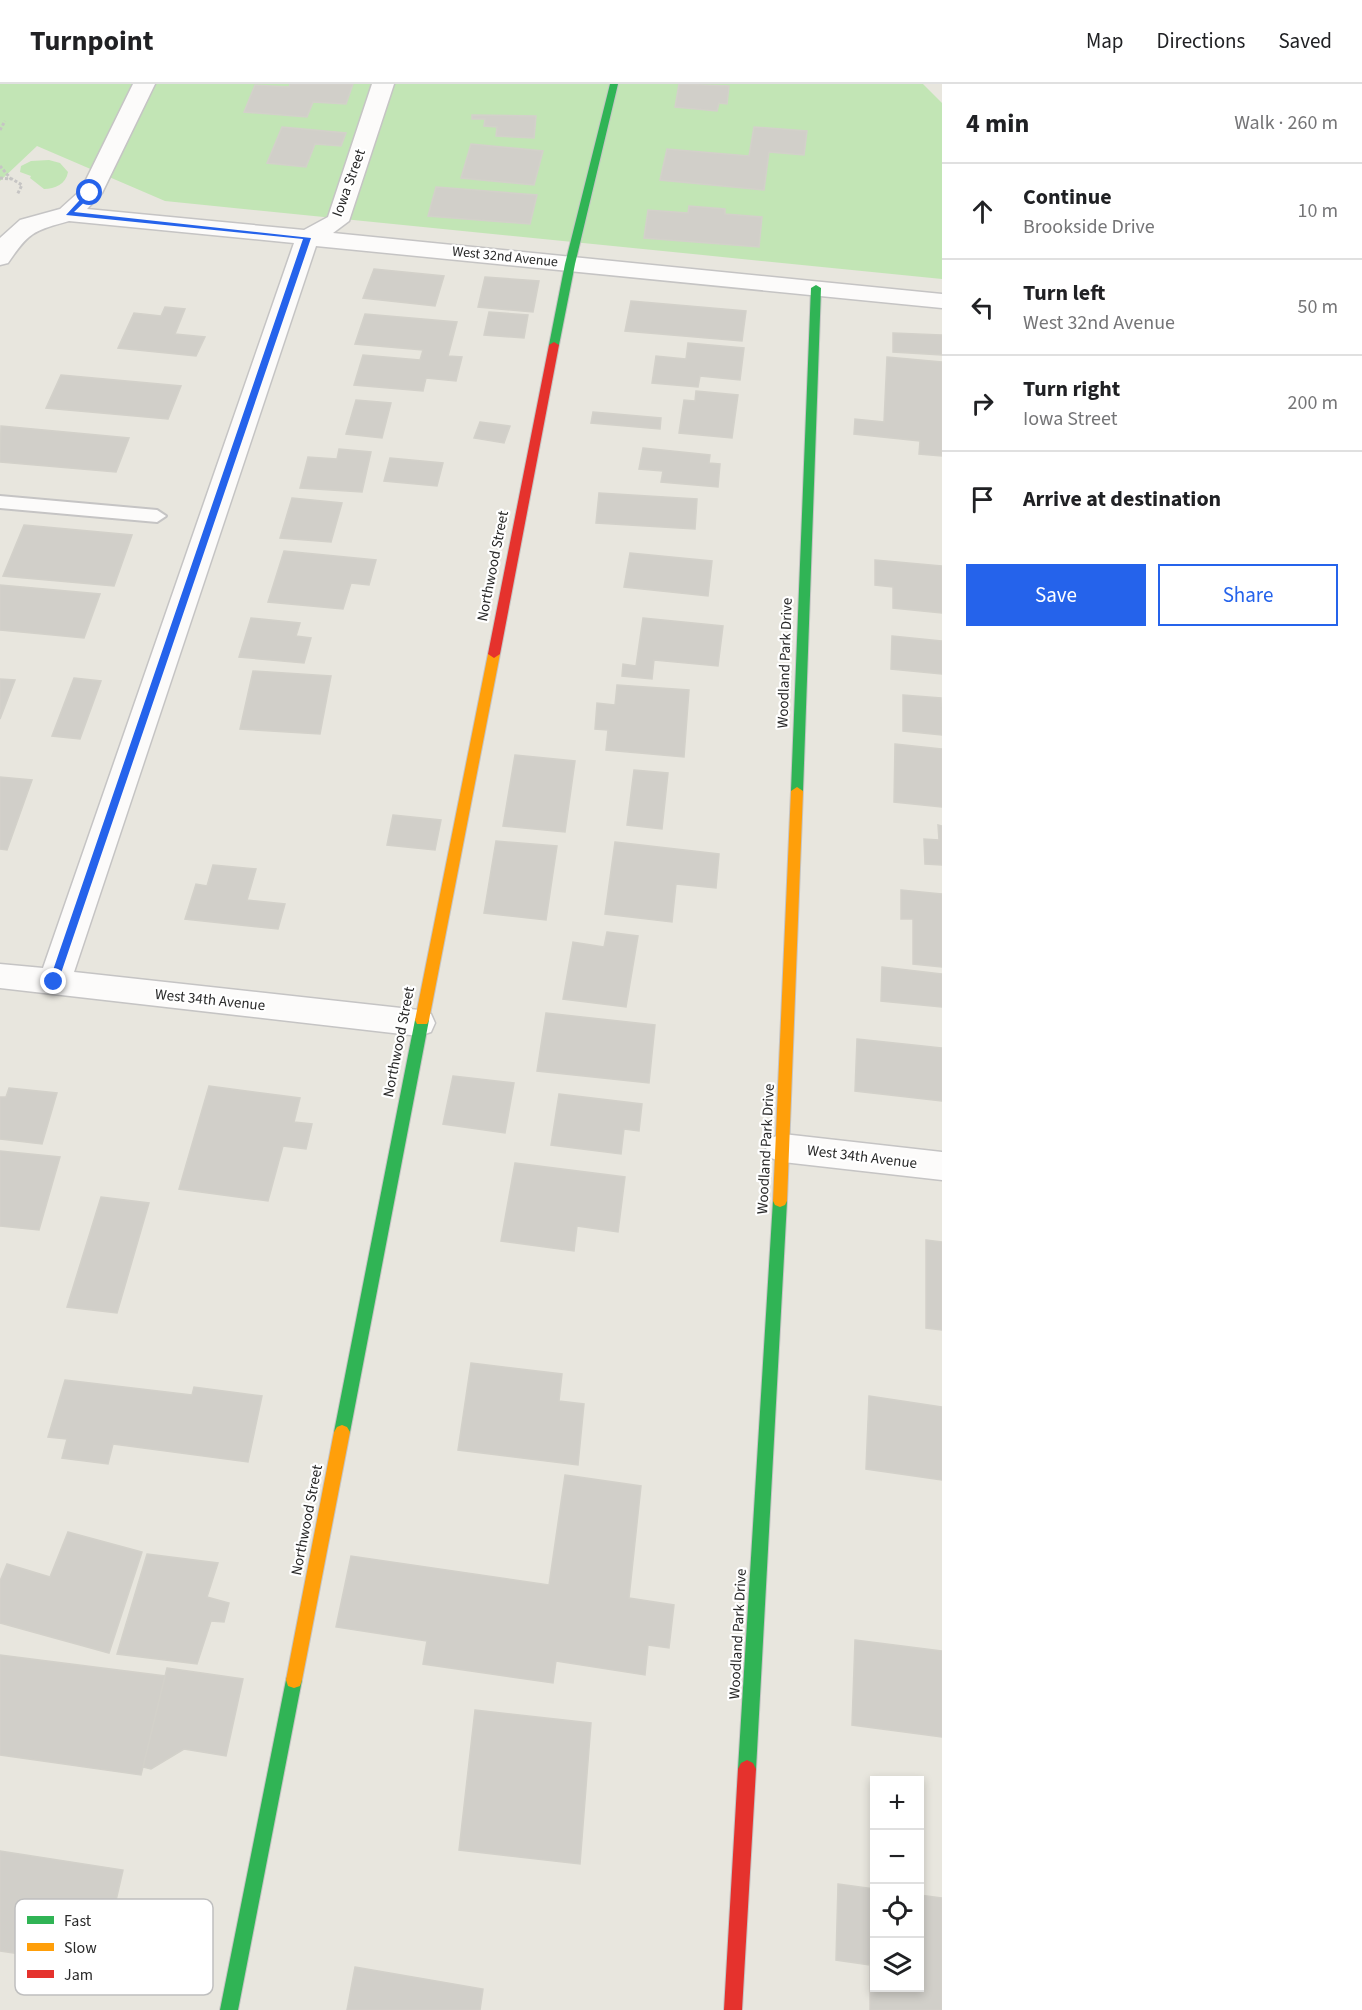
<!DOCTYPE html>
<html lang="en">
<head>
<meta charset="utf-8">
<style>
  :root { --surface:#fff; --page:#f6f6f6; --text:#202124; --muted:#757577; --line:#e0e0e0; --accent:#2563eb }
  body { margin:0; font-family:"Source Sans 3",sans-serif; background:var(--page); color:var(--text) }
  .controls { position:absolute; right:18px; bottom:18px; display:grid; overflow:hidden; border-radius:0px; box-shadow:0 3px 9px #0003 }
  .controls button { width:54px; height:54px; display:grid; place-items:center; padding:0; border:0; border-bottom:2px solid var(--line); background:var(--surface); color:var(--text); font:30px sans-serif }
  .stop { position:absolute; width:18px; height:18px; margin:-14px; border:4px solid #2563eb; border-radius:50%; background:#fff }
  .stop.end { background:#2563eb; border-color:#fff; box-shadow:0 2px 6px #0008 }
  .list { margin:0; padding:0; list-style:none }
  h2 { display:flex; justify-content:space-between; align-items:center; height:78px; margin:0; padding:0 24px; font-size:26px }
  h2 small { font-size:20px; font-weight:400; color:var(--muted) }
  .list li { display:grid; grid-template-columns:39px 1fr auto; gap:18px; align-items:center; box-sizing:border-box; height:96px; padding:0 24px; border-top:2px solid var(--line) }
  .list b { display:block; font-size:22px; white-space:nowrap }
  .list p { margin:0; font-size:20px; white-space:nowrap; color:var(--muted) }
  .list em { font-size:20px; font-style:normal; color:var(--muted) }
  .actions { display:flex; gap:12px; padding:18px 24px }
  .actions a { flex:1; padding:14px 0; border:2px solid var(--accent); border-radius:0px; text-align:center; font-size:21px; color:var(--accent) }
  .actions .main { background:var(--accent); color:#fff }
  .icon { flex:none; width:33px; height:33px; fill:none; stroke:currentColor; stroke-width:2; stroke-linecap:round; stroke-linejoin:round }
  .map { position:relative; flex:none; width:942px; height:1926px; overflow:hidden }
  header { display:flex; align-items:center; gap:36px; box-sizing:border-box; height:84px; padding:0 30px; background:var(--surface); border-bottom:2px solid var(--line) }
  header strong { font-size:28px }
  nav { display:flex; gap:33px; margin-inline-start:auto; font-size:21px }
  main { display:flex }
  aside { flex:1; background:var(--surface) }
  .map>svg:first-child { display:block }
  .green { fill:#c2e5b5 }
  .building { fill:#d1cfc9; stroke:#d3d1ca; stroke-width:1.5 }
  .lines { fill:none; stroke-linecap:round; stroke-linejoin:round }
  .lane-casing { stroke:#c5c4c4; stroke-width:4 }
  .street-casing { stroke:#c5c4c4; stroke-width:3 }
  .fast-casing { stroke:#c5c4c4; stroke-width:2 }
  .slow-casing { stroke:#c5c4c4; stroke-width:2 }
  .jam-casing { stroke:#c5c4c4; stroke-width:2 }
  .path { stroke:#c6c5c4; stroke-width:3; stroke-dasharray:3 2; stroke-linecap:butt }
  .lane { fill:#fcfbfa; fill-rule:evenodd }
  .street { fill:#fcfbfa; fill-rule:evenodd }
  .fast { fill:#30b455; fill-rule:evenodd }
  .slow { fill:#ff9f0a; fill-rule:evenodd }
  .jam { fill:#e5322d; fill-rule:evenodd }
  .route { fill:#2563eb }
  .labels { text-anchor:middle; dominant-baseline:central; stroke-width:4.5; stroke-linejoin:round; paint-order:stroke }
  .far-street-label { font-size:14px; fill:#292929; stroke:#fff }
  .street-label { font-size:15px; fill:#292929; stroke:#fff }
  .key { fill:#fff; stroke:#bfbfbf; stroke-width:1.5 }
  .key-label { font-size:16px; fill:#292929 }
</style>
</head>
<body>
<header>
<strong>Turnpoint</strong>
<nav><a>Map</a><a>Directions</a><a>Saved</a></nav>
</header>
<main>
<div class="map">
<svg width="942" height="1926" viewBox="0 0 942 1926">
  <rect width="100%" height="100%" fill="#e8e6de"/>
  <path class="green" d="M0,0H923L942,19V195L165,117L37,62L0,97Z
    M49,76L60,79L68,88C66,100 55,105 44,105L30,94L31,92L20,88L21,82L31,77Z"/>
  <path class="building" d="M290,0H353L346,20L313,18L307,33L244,28L255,1L289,3Z
    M679,0L729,2L727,20L719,19L717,27L675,23Z
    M472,31L536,32L534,54L496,52L497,43L484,42L485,35H472Z
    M282,43L346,49L341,62L315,60L306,83L267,79Z
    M754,43L807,47L804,71L769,68L764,106L660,96L667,65L749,72Z
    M471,60L543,67L534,101L461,94Z
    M436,103L537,111L530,140L428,132Z
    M689,122L725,125V130L762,133L759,163L644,154L648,126L688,129Z
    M374,185L444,192L435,222L363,214Z
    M485,193L539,197L533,228L478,223Z
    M631,217L746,227L742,257L625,247Z
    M165,223L185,225L175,250L205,253L196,272L118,264L134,229L161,232Z
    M489,228L528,231L524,254L484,251Z
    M365,230L457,238L448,272L462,273L456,297L426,294L423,307L354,301L363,271L420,276L423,266L355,260Z
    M893,249L942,251V271L893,268Z
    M688,259L744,264L740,296L700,292L698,303L652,299L656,272L686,275Z
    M887,273L942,278V372L919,370L920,357L854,350L855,335L884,338Z
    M61,291L181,302L168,335L46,324Z
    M696,307L738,311L732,354L679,349L684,316L695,317Z
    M356,316L391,319L382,354L346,350Z
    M593,328L661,334L660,345L591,339Z
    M480,338L510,342L504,359L474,354Z
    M1,342L129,354L116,388L0,378Z
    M643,364L710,371L709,379L720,380L718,403L661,398L663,387L639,385Z
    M339,365L371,368L362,408L300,404L308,373L337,375Z
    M390,374L443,379L437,402L384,397Z
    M599,409L697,415L695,445L596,439Z
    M292,414L342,419L331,458L280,454Z
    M24,441L132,451L114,502L3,492Z
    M284,467L376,476L369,501L351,499L343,525L268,518Z
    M630,469L712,477L708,512L624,503Z
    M875,476L942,482V529L893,524V503L875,501Z
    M0,501L100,510L84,554L0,546Z
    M251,534L300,539L296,552L311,554L304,579L239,573Z
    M643,534L723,542L718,582L654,576L652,595L622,592L623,580L636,582Z
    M892,552L942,557V590L891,585Z
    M253,587L331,592L320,650L240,645Z
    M74,594L101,597L80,655L52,652Z
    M0,595L15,596L0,635Z
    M617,601L689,606L684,673L606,666L608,646L595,645L597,619L615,621Z
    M903,611L941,614L942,651L903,647Z
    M895,660L942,665V723L894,718Z
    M515,671L575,677L565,748L503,742Z
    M634,686L668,689L662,745L627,741Z
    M0,693L32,696L7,766L0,765Z
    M393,731L441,736L435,766L387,761Z
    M938,741L942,742V781L925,780L924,755L939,756Z
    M496,757L557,762L546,836L484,829Z
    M615,758L719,770L716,804L676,800L672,838L605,830Z
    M213,781L256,785L247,816L285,820L278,845L185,835L196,800L207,802Z
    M901,806L942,810V883L913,880V835H901Z
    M607,848L638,852L626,923L563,915L573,858L604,863Z
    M882,883L942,890V923L881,917Z
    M546,929L655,941L649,999L537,987Z
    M857,955L942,964V1017L855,1007Z
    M453,992L514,999L505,1049L443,1040Z
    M209,1002L300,1014L294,1038L312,1040L306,1065L283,1062L268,1117L179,1105Z
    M9,1004L57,1009L42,1060L0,1055V1013H6Z
    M559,1010L642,1020L639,1047L624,1045L621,1070L551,1061Z
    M0,1067L60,1073L39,1146L0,1142Z
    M515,1079L625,1093L618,1148L577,1142L574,1167L501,1157Z
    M101,1113L149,1119L117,1229L67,1223Z
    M926,1156L942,1158V1246L926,1244Z
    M471,1279L562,1290L559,1317L584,1320L578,1381L458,1366Z
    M65,1296L192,1311L194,1303L262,1312L248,1378L113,1360L108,1380L62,1374L67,1355L48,1353Z
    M869,1312L942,1323V1396L866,1385Z
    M565,1391L641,1402L629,1514L674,1521L669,1564L648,1561L645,1591L556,1577L553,1599L423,1580L427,1557L336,1543L351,1472L549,1501Z
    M68,1448L142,1468L109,1569L0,1539V1497L7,1480L50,1493Z
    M147,1470L218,1479L207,1513L229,1519L224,1538L211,1537L197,1580L117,1570Z
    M855,1556L942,1567V1653L852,1641Z
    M0,1571L165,1592L141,1691L0,1671Z
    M167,1584L243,1595L226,1672L184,1665L151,1685L143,1683Z
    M475,1626L591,1639L580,1780L459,1766Z
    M0,1767L123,1786L101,1882L0,1867Z
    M838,1800L874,1805V1904H920V1811L942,1814V1926H870V1881L836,1876Z
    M355,1883L483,1905L480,1926H347Z"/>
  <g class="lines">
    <defs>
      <path id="lane" d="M0,412L157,426L166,432L157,438L0,424Z"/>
      <path id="street" d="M133,0H155L102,109L87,125L304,146L328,133L372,0H394L349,137L333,149L942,210V224L316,162L74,888L419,926L431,930L435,939L431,948L419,952L0,904V880L43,884L294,159L69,137C33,147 29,148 8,179L0,181V154L20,136L60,125L81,106Z
        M783,1050L942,1068V1096L783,1078L771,1074L766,1064L771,1054Z"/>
      <path id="fast" d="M610,0H618L575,180L559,261L554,264L549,261L565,180Z
        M816,201L821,204L803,707L797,711L791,707L811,204Z
        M422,931L427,932L429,936L350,1348L347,1353L342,1355L337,1353L334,1348L415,936L417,932Z
        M780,1111L785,1113L787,1117L756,1685L753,1691L747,1694L741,1691L738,1685L773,1117L775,1113Z
        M294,1588L300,1590L302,1596L238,1926H220L286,1596L288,1590Z"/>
      <path id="slow" d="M494,566L500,570L429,936L427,940H417L415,936L488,570Z
        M797,703L803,707L787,1117L785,1121L780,1123L775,1121L773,1117L791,707Z
        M342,1341L347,1343L350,1348L302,1596L300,1602L294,1604L288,1602L286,1596L334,1348L337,1343Z"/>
      <path id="jam" d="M554,258L559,261L500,570L494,574L488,570L549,261Z
        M747,1676L753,1679L756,1685L742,1926H724L738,1685L741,1679Z"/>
    </defs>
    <use href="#lane" class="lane-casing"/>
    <use href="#street" class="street-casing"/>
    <use href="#fast" class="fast-casing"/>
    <use href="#slow" class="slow-casing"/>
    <use href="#jam" class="jam-casing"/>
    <path class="path" d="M0,46L5,37
      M0,82L11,95
      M0,94L12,95L22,101L17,111"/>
    <use href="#lane" class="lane"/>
    <use href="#street" class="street"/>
    <use href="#fast" class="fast"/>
    <use href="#slow" class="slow"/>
    <use href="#jam" class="jam"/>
  </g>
  <path class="route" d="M88,107L94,109L74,128L311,154L58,898L54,902L49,898L303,155L66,131Z"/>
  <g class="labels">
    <g class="far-street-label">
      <text transform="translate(505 173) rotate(6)">West 32nd Avenue</text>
    </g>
    <g class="street-label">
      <text transform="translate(349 99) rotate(-70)">Iowa Street</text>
      <text transform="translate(493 482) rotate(-79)">Northwood Street</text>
      <text transform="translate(785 579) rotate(-88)">Woodland Park Drive</text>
      <text transform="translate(210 916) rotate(6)">West 34th Avenue</text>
      <text transform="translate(399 958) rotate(-79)">Northwood Street</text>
      <text transform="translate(766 1065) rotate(-87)">Woodland Park Drive</text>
      <text transform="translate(862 1073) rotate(7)">West 34th Avenue</text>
      <text transform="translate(307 1436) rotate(-79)">Northwood Street</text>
      <text transform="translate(738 1550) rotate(-87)">Woodland Park Drive</text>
    </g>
  </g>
  <rect x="15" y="1815" width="198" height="96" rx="9" class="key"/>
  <rect x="27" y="1832" width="27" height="8" fill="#30b455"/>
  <rect x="27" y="1859" width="27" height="8" fill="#ff9f0a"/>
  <rect x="27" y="1886" width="27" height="8" fill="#e5322d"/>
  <g class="key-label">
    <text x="64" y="1842">Fast</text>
    <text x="64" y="1869">Slow</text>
    <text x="64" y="1896">Jam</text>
  </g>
</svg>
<div class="controls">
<button>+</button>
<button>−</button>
<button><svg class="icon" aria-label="locate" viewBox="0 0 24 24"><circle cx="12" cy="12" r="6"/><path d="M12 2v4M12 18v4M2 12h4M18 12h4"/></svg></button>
<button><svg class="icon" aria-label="layers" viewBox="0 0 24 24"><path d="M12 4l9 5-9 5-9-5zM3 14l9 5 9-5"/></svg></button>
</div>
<div class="stop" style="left:90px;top:109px"></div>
<div class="stop end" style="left:54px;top:898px"></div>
</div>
<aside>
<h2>4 min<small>Walk · 260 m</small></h2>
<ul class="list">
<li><svg class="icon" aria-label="ahead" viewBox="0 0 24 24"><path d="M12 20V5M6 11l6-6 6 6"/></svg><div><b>Continue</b><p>Brookside Drive</p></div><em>10 m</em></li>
<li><svg class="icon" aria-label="left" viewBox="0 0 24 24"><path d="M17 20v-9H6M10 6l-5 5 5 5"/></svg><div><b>Turn left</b><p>West 32nd Avenue</p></div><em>50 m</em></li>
<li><svg class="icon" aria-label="right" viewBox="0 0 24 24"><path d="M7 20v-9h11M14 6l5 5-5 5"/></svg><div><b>Turn right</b><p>Iowa Street</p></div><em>200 m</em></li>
<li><svg class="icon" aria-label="arrive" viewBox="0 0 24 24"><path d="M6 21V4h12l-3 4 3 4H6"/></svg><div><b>Arrive at destination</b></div></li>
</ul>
<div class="actions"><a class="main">Save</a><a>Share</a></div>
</aside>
</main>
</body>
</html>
